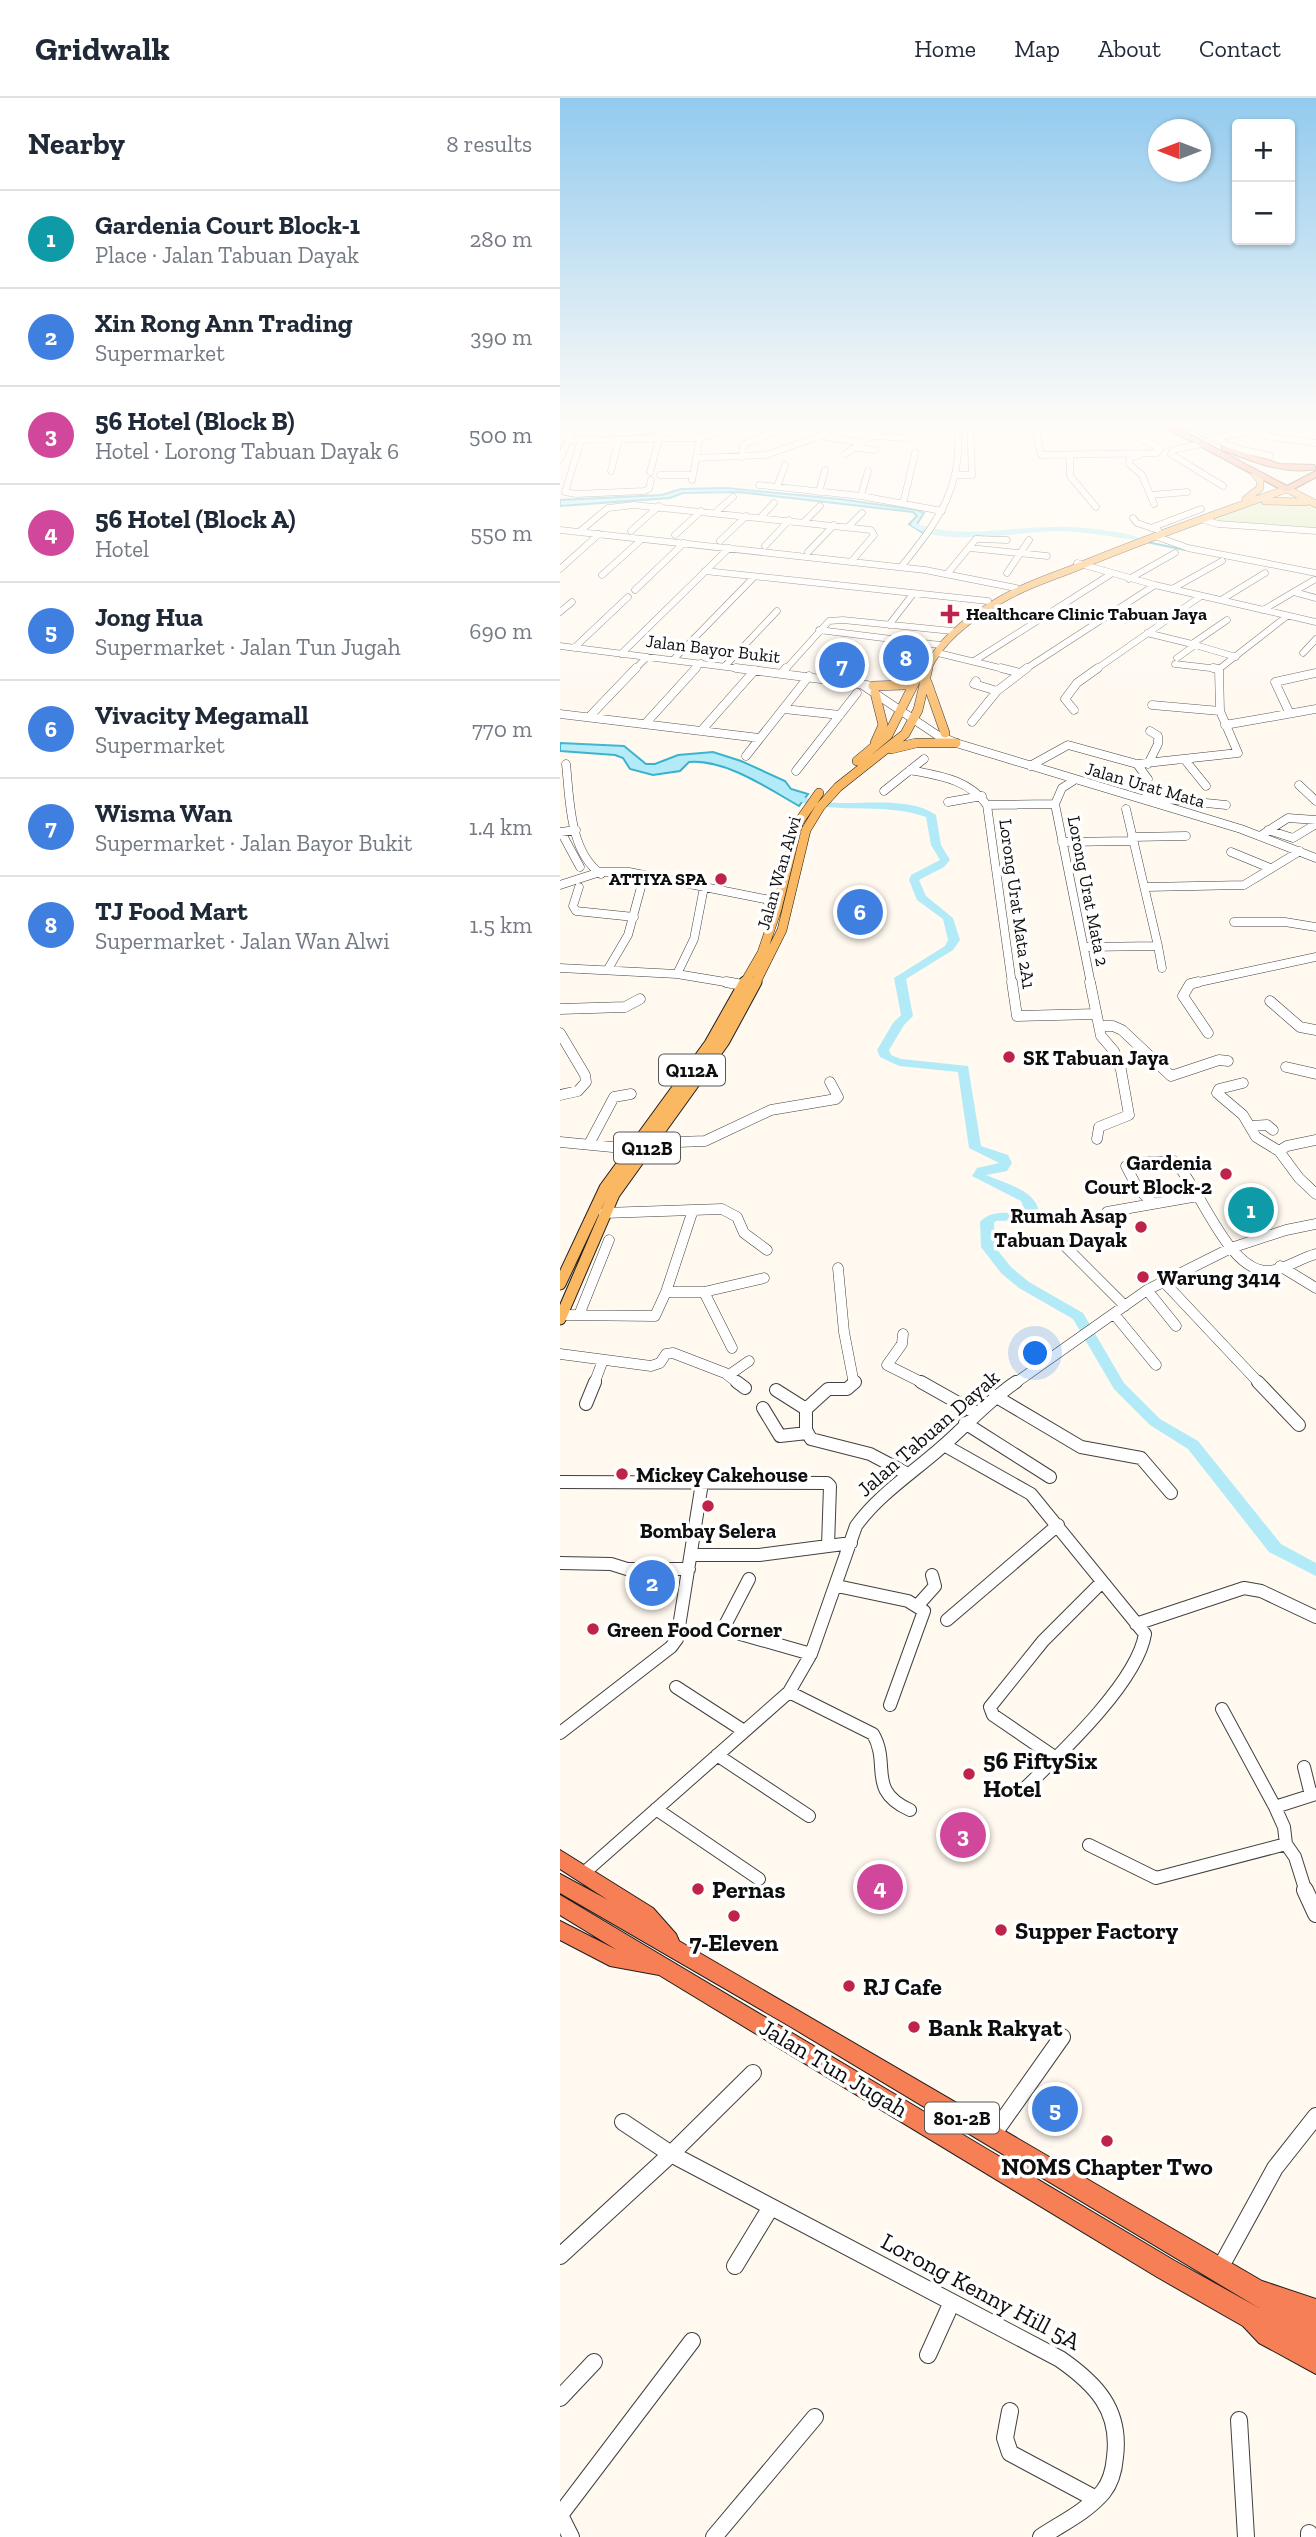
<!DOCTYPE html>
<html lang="en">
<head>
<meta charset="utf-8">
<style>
  :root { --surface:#fff; --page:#f6f6f7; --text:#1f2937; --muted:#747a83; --line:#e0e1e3; --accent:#d93025 }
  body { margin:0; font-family:"Zilla Slab",serif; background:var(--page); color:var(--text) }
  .controls { position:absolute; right:21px; top:21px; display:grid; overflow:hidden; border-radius:7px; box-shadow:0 2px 5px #0004 }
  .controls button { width:63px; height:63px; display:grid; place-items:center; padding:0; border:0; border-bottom:2px solid var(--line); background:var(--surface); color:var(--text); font:35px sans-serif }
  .compass { position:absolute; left:588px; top:21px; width:63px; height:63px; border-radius:50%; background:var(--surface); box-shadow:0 2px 5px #0004; rotate:270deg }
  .you { position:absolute; left:476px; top:1256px; width:24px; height:24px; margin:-18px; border:5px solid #fff; border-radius:50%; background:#1a73e8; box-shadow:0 0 0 10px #1a73e833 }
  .badge { display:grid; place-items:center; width:46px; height:46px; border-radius:50%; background:var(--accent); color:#fff; font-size:23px; font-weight:700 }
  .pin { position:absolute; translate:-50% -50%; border:4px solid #fff; box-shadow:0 2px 7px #0006 }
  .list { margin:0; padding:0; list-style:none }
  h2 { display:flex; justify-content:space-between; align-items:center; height:91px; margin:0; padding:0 28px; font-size:30px }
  h2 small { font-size:23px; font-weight:400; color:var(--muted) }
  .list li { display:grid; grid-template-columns:46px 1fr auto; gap:21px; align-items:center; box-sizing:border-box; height:98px; padding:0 28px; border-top:2px solid var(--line) }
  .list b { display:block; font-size:26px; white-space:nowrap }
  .list p { margin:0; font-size:23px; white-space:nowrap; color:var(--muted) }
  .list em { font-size:23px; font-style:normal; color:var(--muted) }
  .map { position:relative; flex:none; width:756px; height:2439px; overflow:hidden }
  header { display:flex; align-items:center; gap:42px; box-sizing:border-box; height:98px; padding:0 35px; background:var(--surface); border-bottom:2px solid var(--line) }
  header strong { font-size:33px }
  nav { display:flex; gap:38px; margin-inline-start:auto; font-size:24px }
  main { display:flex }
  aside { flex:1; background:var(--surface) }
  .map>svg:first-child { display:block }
  .green { fill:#dceab8 }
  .water { fill:#b2ebf7; stroke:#38b1cf; stroke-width:2 }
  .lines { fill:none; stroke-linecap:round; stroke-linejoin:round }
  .stream { stroke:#38b1cf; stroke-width:2 }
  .river { fill:#b2ebf7; fill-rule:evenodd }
  .minor-far4-casing { stroke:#414141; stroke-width:7 }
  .minor-far3-casing { stroke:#414141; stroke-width:9 }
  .minor-far2-casing { stroke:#414141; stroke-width:11 }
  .minor-far1-casing { stroke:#414141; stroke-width:14 }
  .minor-casing { stroke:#414141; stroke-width:18 }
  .major-far2-casing { stroke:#1f1f1f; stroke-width:8 }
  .major-far1-casing { stroke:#1f1f1f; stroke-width:10 }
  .major-casing { stroke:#1f1f1f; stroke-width:13 }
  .highway-casing { stroke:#1f1f1f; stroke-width:2 }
  .minor-far4 { stroke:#fff; stroke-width:6 }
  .minor-far3 { stroke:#fff; stroke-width:8 }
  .minor-far2 { stroke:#fff; stroke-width:10 }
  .minor-far1 { stroke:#fff; stroke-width:12 }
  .minor { stroke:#fff; stroke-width:16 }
  .major-far2 { stroke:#fab863; stroke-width:7 }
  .major-far1 { stroke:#fab863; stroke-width:9 }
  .major { stroke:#fab863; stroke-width:11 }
  .highway { fill:#f67f55; fill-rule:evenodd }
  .poi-dot { fill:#c0234a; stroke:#fff; stroke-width:2.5 }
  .labels { text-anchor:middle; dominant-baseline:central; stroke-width:7; stroke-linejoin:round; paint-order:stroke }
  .far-poi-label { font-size:18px; font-weight:bold; fill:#0e0e0e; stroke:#fff; text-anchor:start }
  .far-street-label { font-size:18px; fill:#0e0e0e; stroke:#fff }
  .shield { fill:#fff; stroke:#565656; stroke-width:2 }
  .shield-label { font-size:19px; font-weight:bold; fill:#0e0e0e }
  .poi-label { font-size:21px; font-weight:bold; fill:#0e0e0e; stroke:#fff; text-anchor:start }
  .street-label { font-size:21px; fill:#0e0e0e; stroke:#fff }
  .near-poi-label { font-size:24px; font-weight:bold; fill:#0e0e0e; stroke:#fff; text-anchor:start }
  .near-street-label { font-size:24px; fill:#0e0e0e; stroke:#fff }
</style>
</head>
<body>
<header>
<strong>Gridwalk</strong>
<nav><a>Home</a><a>Map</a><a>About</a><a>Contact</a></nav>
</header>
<main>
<aside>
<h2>Nearby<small>8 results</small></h2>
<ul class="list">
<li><span class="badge" style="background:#0f9aa8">1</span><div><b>Gardenia Court Block-1</b><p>Place · Jalan Tabuan Dayak</p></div><em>280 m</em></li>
<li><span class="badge" style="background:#3f7fe0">2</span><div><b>Xin Rong Ann Trading</b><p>Supermarket</p></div><em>390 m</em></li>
<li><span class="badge" style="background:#d1479c">3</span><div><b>56 Hotel (Block B)</b><p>Hotel · Lorong Tabuan Dayak 6</p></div><em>500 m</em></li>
<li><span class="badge" style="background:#d1479c">4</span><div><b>56 Hotel (Block A)</b><p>Hotel</p></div><em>550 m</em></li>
<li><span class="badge" style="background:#3f7fe0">5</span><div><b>Jong Hua</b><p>Supermarket · Jalan Tun Jugah</p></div><em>690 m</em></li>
<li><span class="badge" style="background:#3f7fe0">6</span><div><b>Vivacity Megamall</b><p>Supermarket</p></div><em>770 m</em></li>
<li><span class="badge" style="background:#3f7fe0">7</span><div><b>Wisma Wan</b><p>Supermarket · Jalan Bayor Bukit</p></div><em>1.4 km</em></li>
<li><span class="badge" style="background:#3f7fe0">8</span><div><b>TJ Food Mart</b><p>Supermarket · Jalan Wan Alwi</p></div><em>1.5 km</em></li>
</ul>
</aside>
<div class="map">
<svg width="756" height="2439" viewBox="0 0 756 2439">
  <rect width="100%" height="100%" fill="#fff9ef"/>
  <path class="green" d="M716,404L756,409V432L647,422L683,407Z"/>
  <path class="water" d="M166,390L279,401L357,412L364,415L357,426L364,432L363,435L349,426L357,418L353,414L179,394L123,395L110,400L0,408V402L102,397L121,391Z
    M0,645L64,648L86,666H95L118,657L153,654L181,663L225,683L231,691L248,696L239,708C209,691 166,661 129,664L120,673L93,677L70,671L63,660L55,657L0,653Z"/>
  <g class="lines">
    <path class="stream" d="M587,444L625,452"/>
    <path class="river" d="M355,425C399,442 447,429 494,429C510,428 526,430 542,432C554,434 569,435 579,440L575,442C548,438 521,433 494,433C458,434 379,450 351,427Z
      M228,693C240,697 251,703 264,704C297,708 348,697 376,717L381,747L390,762L384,769L359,782L366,798L393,820L400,842L393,852L346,881L353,918L344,927L329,952L331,957L341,961L408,968L421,1048L448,1057L452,1065L447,1073L426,1077C444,1085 476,1092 479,1114L463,1122L436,1123L434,1125L435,1149L451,1169L469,1184L523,1215L564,1285L600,1321L638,1343L721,1446L756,1465V1478L709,1454L628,1351L590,1327L554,1291L513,1221L459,1190L441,1175L421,1149L420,1124C433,1110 449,1118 465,1112L461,1103L412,1078L417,1070L439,1065L409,1050L398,974L339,968L320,959L317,952L333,925L341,917L334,880L385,848L388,842L383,821L357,802L349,782L351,777L380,762L371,747L366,719C318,702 274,720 224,698V694Z"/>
    <defs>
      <path id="minor-far4" d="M474,324L481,357L597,355
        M550,324L600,351
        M620,324L675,350L710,358
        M667,324L710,339L756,345
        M32,326C60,341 94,333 123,324
        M725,326L724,328L756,331
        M260,338L302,345L285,356
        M314,338L346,340
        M652,340L687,334
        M9,342L140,340L189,324
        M21,342L5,394L16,396L84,393L89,391L91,382
        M302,345L331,324
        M296,350L315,352
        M613,352L642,346
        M611,356L663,388
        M510,357V378L536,409
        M580,357L570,360L569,366L582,377L594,406
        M182,359L183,347L240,324
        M137,360L206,357L260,338L284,324
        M0,361L14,329
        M51,373L59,341
        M90,374L99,341
        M100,377H133
        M398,377H412L410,324
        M132,382L140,340
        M199,387L301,398L382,413
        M217,389L225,367
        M259,394L265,372
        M591,397L627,394
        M301,398L308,373
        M343,406L355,355
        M156,414L173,399
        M201,419L214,405
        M573,420L577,425L598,432
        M641,421L658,426L756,433
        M244,424L260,408
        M289,428L302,415
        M591,430L641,411
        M0,432L365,472L456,490
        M71,433L99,408
        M19,434L48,410L74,407L311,432L314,437L291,464
        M115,437L141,413
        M595,438L628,450L756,475
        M160,443L186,418
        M205,448L229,422
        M410,450L487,458
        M248,454L274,427
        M517,465L595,487L756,524
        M341,469C379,422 405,387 397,324
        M0,471L39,436
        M145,473L428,503
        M388,475L416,441L447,442
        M447,475L469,442
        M42,477L82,441
        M569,481L615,455
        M612,491L662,463
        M75,492L124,445
        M734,494L756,500
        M661,502L705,475
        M703,512L754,482
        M0,514L12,504
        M329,527L353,496
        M259,532L380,547
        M587,535L632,546L667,522
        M632,546L676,559
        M0,548L190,572
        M14,550L68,499
        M378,555L448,572
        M743,555L756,541
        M61,556L169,450
        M617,560L635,547
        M113,562L194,479
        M414,563L551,476
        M615,566L659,571
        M165,568L217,513
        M659,571L727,518
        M74,572L87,559
        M134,572L141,565
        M225,572L269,523L283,522L392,533
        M464,572L595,487
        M535,572L641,498"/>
      <path id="minor-far3" d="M176,570L307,587
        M441,570L460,575
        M653,570L659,571
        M222,575L226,570
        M416,583L414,586L437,593
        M301,586L377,637L396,645L681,731L756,760
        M592,607L660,613
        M224,611L280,617
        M514,612L505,601L517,585L538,570
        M729,614L715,584L756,575
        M0,616L199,640
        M29,619L76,570
        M412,624L437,593L467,570
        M85,626L136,570
        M665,627L756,611
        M141,633L195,572
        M186,658L249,578
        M625,662L646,688
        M6,666C10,702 9,753 41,776
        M577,666L588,681
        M588,666L598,646V638L590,633
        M470,668L508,647L577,666L678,655L660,613L659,571
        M350,672C380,678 408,681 427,707L452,886
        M236,673L297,595
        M513,683L502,690L495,706L531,886
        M739,687L756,703
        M324,693L364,661
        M586,699L666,707
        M388,704L422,698
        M427,707L495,706
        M16,732L1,734L20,769
        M708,732L733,740L756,726
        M700,738L728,720L756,722
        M572,739L626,738
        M502,744L572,743
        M671,754L710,770
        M0,787L40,774H69L205,801L217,811
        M19,789L13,808L16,813L74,819
        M586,789L684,787L740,753
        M674,824H725L756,829
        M598,848L602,870
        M524,849L598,848L566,711
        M0,870L117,876L177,886
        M48,871L68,837L84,778
        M117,876L134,841L144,789
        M630,886L756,859"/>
      <path id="minor-far2" d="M166,884L188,888
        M452,884L457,918L536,916
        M530,884L541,938L554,953L561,972L569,1017L539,1029L537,1041
        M638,884L630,886L623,898L648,935
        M710,903L740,929L756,932
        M0,911L65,909L80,901
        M539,928H553L562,932L611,978L659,962L668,963
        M0,935L25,977L26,984L18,993L0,997
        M726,969L756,976
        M683,985L659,991L657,995L683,1017L696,1039L719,1053
        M691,1028L707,1027L713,1032
        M756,1042L727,1048L719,1053L739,1080L756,1096
        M0,1044L73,1051
        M91,1045L145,1043L211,1012L276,1001L278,999L270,984
        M29,1046L54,999L71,996
        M593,1105L578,1091L566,1068L571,1065L614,1063C640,1089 666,1169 705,1173C721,1174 740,1160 756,1156
        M547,1114L638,1098
        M44,1115L162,1111L177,1119L184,1135L207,1152
        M501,1144L565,1208
        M720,1168L756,1190
        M278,1170L284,1234L294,1286
        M603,1183L700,1286
        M587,1192L616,1228
        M106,1194H144L204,1180
        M144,1194L172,1250
        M554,1216L596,1267
        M2,1217L95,1218L106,1194L133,1112
        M19,1217L49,1142
        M343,1236L342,1246L327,1267L365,1286
        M0,1256L91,1268L100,1265L106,1256L113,1255L165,1275L179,1286
        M169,1277L189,1263
        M34,1286L43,1262
        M454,1286L587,1192L671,1150L726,1132L756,1126"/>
      <path id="minor-far1" d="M177,1284L185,1290
        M295,1284L287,1291H268L246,1311V1332L251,1341L310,1356L348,1376
        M361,1284L416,1315
        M698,1284L739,1327
        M216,1292L246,1311
        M435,1298L521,1349L581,1360L611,1395
        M26,1306L35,1284
        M203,1310L220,1338L247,1335
        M405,1325L490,1379
        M384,1347L471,1396L585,1536C577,1585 498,1658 462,1693
        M0,1384L267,1385L270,1388L268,1448
        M132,1457H199L291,1445
        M0,1465L51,1466L67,1471H129
        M189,1481L163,1531L251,1556
        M277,1488L348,1503L364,1513L330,1607
        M358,1507L375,1488L372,1477
        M387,1522L498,1427
        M576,1526L684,1490L701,1493L756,1519
        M116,1589L184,1633
        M229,1594L313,1636C331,1667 306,1692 350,1712
        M662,1611L715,1709L724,1729L726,1746L735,1759L746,1794
        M0,1635L111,1549L117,1541L142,1385
        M157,1657L249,1718
        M496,1660L433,1617L430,1609L483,1543L542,1484
        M744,1669L751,1697
        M715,1709L756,1696
        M96,1711L199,1781
        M529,1747L596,1780L726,1746
        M25,1774L229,1594L251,1556L296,1428C319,1396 354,1374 383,1348C408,1326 429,1302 456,1284"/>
      <path id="minor" d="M745,1792L756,1816
        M63,2024L111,2056L500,2261C536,2286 561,2312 555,2359C554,2372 551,2384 543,2394C526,2414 502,2425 481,2439
        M432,2038L502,1939
        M0,2158L111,2056L193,1975
        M175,2168L211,2109
        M659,2172L715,2070L756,2018
        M368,2257L392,2204
        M0,2300L34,2264
        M450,2313L445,2340L450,2355L536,2401
        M679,2322L686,2439
        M0,2417L132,2243
        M0,2417L11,2439
        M749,2435V2439
        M154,2439L255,2319"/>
      <path id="major-far2" d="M686,401L700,390V382L695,376
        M705,403L746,404
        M361,572L366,562
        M367,572C380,541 415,516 444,500C468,486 496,478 522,467C590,439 658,415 727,391L756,406"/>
      <path id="major-far1" d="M367,584L385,635
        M313,588L345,587L355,579
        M315,595L323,627L315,645
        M331,651L356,645H396
        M297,663L328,637L362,570
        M184,886L202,855L217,811L238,725L259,695
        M195,886L222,832L246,732L260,709L278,689L345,636L358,612L368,570"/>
      <path id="major" d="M0,1186L45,1090L150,946L185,884
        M0,1221L54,1096L164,943L196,884"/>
      <path id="highway" d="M595,324H606L727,388L756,373V379L730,393H724Z
        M662,348L720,366L754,367L756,371C722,377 693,363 662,352Z
        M0,1752L93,1810L116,1836L119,1843L702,2183L756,2201V2276L699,2245L683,2228L597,2179L99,1877L50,1868L0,1842V1823L57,1852L0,1817V1797L615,2163L699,2210L231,1929L0,1795V1776L48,1802L0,1771Z"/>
    </defs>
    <use href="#minor-far4" class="minor-far4-casing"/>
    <use href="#minor-far3" class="minor-far3-casing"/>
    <use href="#minor-far2" class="minor-far2-casing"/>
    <use href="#minor-far1" class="minor-far1-casing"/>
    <use href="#minor" class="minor-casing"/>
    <use href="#major-far2" class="major-far2-casing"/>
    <use href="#major-far1" class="major-far1-casing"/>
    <use href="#major" class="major-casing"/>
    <use href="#highway" class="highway-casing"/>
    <use href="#minor-far4" class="minor-far4"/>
    <use href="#minor-far3" class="minor-far3"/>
    <use href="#minor-far2" class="minor-far2"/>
    <use href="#minor-far1" class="minor-far1"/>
    <use href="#minor" class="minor"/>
    <use href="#major-far2" class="major-far2"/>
    <use href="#major-far1" class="major-far1"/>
    <use href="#major" class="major"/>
    <use href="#highway" class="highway"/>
  </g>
  <linearGradient id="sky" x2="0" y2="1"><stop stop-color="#92caee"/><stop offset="0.49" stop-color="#fffcf8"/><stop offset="1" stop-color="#fffcf8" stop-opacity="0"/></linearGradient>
  <rect width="756" height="666" fill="url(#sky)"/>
  <g class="poi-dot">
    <path d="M386.5 505.5h7v7h7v7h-7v7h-7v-7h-7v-7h7z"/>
    <circle cx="161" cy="781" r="7"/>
    <circle cx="449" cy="959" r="7"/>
    <circle cx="666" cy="1076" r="7"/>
    <circle cx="581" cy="1129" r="7"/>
    <circle cx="583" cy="1179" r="7"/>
    <circle cx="62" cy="1376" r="7"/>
    <circle cx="148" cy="1408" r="7"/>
    <circle cx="33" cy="1531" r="7"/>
    <circle cx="409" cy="1676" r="7"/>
    <circle cx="138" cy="1791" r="7"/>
    <circle cx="174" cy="1818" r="7"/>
    <circle cx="441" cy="1832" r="7"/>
    <circle cx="289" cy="1888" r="7"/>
    <circle cx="354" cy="1929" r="7"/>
    <circle cx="547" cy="2043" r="7"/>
  </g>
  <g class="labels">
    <g class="far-poi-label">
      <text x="406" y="516">Healthcare Clinic Tabuan Jaya</text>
      <text x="147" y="781" text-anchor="end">ATTIYA SPA</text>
    </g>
    <g class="far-street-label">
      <text transform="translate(153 551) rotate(7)">Jalan Bayor Bukit</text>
      <text transform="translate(585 687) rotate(16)">Jalan Urat Mata</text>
      <text transform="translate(219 775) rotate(-74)">Jalan Wan Alwi</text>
      <text transform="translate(528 793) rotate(79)">Lorong Urat Mata 2</text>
      <text transform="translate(457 806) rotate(82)">Lorong Urat Mata 2A1</text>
    </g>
    <g class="shield">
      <rect x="99" y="956.5" width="66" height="31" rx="5"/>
      <rect x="54" y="1034.5" width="66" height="31" rx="5"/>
      <rect x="365" y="2004.5" width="74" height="31" rx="5"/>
    </g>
    <g class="shield-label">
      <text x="132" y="972">Q112A</text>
      <text x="87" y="1050">Q112B</text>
      <text x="402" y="2020">801-2B</text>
    </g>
    <g class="poi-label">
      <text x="463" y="959">SK Tabuan Jaya</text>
      <text x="652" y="1064" text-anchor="end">Gardenia<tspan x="652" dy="24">Court Block-2</tspan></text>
      <text x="567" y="1117" text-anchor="end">Rumah Asap<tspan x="567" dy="24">Tabuan Dayak</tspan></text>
      <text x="597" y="1179">Warung 3414</text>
      <text x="76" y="1376">Mickey Cakehouse</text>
      <text x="148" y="1432" text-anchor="middle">Bombay Selera</text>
      <text x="47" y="1531">Green Food Corner</text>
    </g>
    <g class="street-label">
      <text transform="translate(368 1335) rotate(-41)">Jalan Tabuan Dayak</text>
    </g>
    <g class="near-poi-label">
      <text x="423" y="1662">56 FiftySix<tspan x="423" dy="28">Hotel</tspan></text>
      <text x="152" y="1791">Pernas</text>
      <text x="455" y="1832">Supper Factory</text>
      <text x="174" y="1844" text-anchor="middle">7-Eleven</text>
      <text x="303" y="1888">RJ Cafe</text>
      <text x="368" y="1929">Bank Rakyat</text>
      <text x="547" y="2068" text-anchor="middle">NOMS Chapter Two</text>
    </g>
    <g class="near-street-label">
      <text transform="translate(274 1970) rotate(31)">Jalan Tun Jugah</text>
      <text transform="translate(421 2193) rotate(28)">Lorong Kenny Hill 5A</text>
    </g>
  </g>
</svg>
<div class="controls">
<button>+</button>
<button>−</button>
</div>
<svg class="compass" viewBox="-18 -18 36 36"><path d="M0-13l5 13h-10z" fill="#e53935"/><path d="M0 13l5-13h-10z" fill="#747a83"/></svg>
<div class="you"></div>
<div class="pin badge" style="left:691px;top:1112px;background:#0f9aa8">1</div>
<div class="pin badge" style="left:92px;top:1485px;background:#3f7fe0">2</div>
<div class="pin badge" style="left:403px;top:1737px;background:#d1479c">3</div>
<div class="pin badge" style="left:320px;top:1789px;background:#d1479c">4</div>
<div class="pin badge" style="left:495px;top:2011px;background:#3f7fe0">5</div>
<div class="pin badge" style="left:300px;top:814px;background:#3f7fe0">6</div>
<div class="pin badge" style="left:282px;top:567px;background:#3f7fe0">7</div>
<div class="pin badge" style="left:346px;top:560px;background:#3f7fe0">8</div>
</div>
</main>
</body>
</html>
